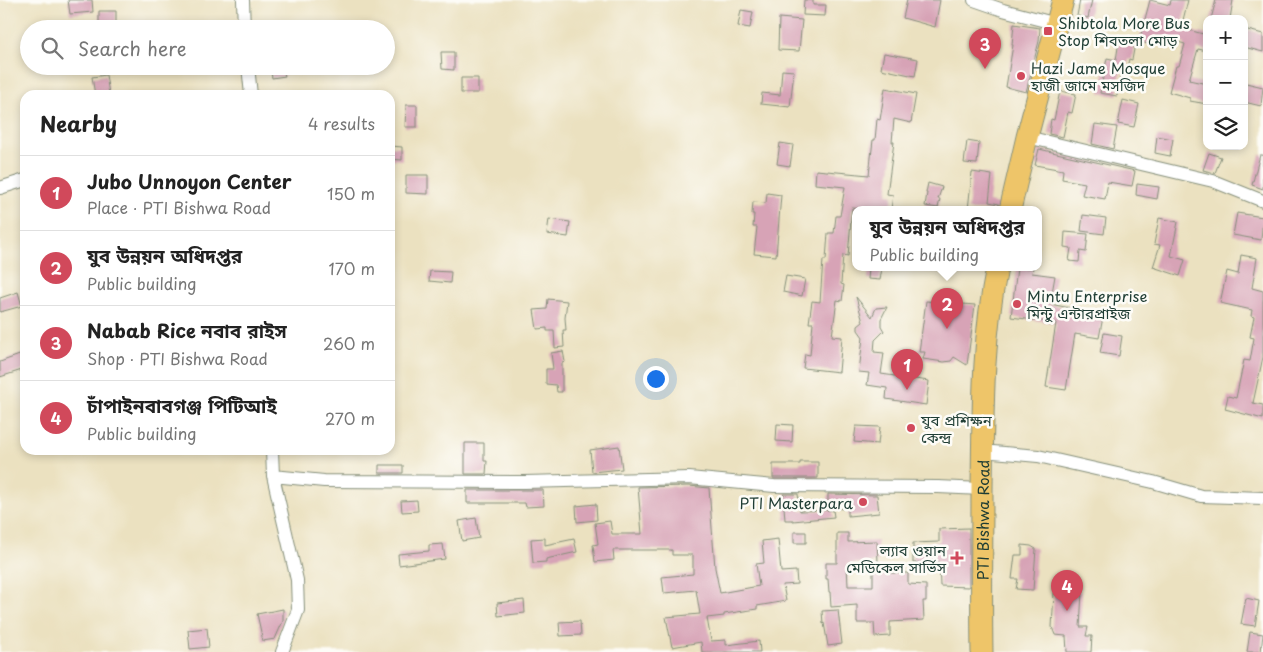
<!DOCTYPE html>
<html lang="en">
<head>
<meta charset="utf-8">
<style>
  :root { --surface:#fff; --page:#f2f2f2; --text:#222; --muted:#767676; --line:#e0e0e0; --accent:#d1495b }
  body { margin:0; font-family:"Playpen Sans","Noto Sans Bengali",sans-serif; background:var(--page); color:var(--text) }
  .controls { position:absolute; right:15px; top:15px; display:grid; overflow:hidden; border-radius:10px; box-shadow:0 2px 8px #0003 }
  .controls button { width:45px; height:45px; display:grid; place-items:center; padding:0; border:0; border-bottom:1px solid var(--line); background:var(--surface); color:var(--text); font:25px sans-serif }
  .you { position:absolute; left:655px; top:378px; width:18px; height:18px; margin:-12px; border:4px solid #fff; border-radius:50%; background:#1a73e8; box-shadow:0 0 0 8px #1a73e833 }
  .badge { display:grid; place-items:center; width:32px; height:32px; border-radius:50%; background:var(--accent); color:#fff; font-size:16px; font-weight:700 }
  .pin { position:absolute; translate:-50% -41px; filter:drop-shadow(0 1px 2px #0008) }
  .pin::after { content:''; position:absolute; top:26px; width:18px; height:15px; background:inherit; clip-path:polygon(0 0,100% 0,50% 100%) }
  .popup { position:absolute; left:852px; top:206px; width:190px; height:65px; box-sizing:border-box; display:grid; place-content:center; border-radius:10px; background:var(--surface); filter:drop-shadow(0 1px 4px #0005); font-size:16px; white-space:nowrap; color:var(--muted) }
  .popup b { font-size:19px; color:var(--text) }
  .popup::after { content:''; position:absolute; left:50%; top:100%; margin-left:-10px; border:10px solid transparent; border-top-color:var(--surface) }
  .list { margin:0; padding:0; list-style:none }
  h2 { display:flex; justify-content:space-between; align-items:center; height:65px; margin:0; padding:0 20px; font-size:21px }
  h2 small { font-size:16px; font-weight:400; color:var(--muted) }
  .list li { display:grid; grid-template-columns:32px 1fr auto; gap:15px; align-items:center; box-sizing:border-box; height:75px; padding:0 20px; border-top:1px solid var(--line) }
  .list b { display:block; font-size:19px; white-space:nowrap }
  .list p { margin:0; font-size:16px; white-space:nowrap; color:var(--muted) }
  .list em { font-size:16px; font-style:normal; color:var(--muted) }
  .icon { flex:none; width:28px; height:28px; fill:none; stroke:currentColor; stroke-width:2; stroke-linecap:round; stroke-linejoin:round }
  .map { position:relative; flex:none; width:1263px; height:652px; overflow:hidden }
  .search { position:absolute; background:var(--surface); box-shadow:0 2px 8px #0003; left:20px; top:20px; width:375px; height:55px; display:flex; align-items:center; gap:12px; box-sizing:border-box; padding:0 18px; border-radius:28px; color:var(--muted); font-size:19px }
  .panel { position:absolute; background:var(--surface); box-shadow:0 2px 8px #0003; left:20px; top:90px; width:375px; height:365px; border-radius:15px }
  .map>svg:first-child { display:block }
  .building { fill:#d7a3b6 }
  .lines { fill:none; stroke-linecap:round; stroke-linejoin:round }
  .minor-casing { stroke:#858f7a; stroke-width:14 }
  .trunk-casing { stroke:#858f7a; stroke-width:23 }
  .minor { stroke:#fff; stroke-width:12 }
  .trunk { stroke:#eec569; stroke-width:21 }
  .poi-dot { fill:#d1495b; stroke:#fdfcf7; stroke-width:2 }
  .labels { text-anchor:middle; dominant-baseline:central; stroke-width:5; stroke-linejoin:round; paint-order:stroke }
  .poi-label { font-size:15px; fill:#1f3d34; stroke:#fdfcf7; text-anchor:start }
  .street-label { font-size:15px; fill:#1f3d34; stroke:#fdfcf7 }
</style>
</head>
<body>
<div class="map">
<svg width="1263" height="652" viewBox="0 0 1263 652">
  <rect width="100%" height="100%" fill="#fdfcf7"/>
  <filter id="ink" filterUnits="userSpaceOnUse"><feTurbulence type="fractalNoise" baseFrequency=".02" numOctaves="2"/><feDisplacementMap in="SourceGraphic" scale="10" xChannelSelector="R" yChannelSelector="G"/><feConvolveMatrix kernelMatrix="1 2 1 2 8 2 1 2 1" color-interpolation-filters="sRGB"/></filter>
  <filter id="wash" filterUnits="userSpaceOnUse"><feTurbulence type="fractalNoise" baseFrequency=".0096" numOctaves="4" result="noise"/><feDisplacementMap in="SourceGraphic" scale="20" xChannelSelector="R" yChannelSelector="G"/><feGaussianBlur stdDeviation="1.12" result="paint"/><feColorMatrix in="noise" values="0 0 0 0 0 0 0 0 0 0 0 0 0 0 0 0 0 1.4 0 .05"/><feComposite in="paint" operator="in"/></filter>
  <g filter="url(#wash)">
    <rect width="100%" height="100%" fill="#ebe1c0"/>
    <g id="blocks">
      <path class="building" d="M68,0H92L93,12L70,14Z
        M804,0H813V5H826L825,16L803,15Z
        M907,0H940L935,27L903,18Z
        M1080,0H1092L1088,18L1077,16Z
        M1150,0L1170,5L1171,0H1188L1181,28L1207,35V51L1198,49L1189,80L1207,84V104L1190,101V98L1169,92L1176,66H1179L1185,44L1156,36L1154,45L1139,42Z
        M1216,0H1233L1230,19H1211Z
        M741,10L753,12L750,28L738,26Z
        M99,11H116V26H99Z
        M779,18L802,20L799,51L778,50Z
        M1014,24L1040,28L1039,41L1026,92L1006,87L1013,45H1012Z
        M1244,29L1263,34V52L1244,47Z
        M1119,41L1135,44L1132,60L1129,59L1126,72L1121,71L1117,96L1100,93L1107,58L1116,60Z
        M441,52H454V70L442,69Z
        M884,53L918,59L915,76L881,69Z
        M270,66H282L285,76L272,78Z
        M782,70L794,71L790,107L761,104L762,93L780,95Z
        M106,75L109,94L95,95L92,77Z
        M461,78H478V93H461Z
        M1246,83L1263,87L1261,106L1244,102Z
        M885,88L916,94L911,123L894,119L892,142H894L887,194L893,195L891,210H870L852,208L848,256L843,255L841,284L844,285L842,301L837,300L832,336L842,337L839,372L803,368L805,354L810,355L813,323H809L812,301L820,302L823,260H826L828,233H834L836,216H840L845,187L815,184L816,170L869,175L873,140H875L877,119L880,120Z
        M1060,91L1076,94L1072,113L1068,112L1063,137L1049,134L1051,119L1054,120Z
        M1123,100L1139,104L1134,127L1118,124Z
        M406,105H417V127H405Z
        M1095,124L1117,127L1113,149L1092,144Z
        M1157,136L1173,139L1170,156L1155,153Z
        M967,141L979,143L977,164L964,163Z
        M780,143L793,145L790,166L777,164Z
        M390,146L402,147V160L390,159Z
        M1039,149L1135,171L1132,186L1108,182L1105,199L1082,195L1085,183L1062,179L1063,170L1035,165Z
        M1209,153L1221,157L1215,173L1203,170Z
        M1260,155H1263V189L1252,185Z
        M972,172L992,175L989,202L999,204L998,210H968Z
        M406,175H428V194L406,193Z
        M928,183L942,187L938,199H940L938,208L925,206L927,193H926Z
        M1137,184L1159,187L1157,199L1136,195Z
        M767,193L781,195L776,256L754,254L757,227H753L754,214H752L753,202L766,203Z
        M1237,213L1263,217L1261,240L1233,235Z
        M1083,215L1106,218L1104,234L1081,231Z
        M1159,218L1178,222L1171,256L1185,260L1180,276L1153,267L1160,245L1154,244Z
        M549,219L570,222L568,237L547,234Z
        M1065,232L1088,234L1086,252L1080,251L1079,262L1069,261L1071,248L1064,247Z
        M1241,255L1257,258L1252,288L1263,291V357L1253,403L1263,405V419L1225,409L1228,396L1236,398L1244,360L1250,361L1254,338L1250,337L1254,317L1251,316L1252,310L1220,303L1227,271L1238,274Z
        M869,268H882L880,280L868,279Z
        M1017,268H1033L1032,273L1055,276L1050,304L1080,310L1079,313L1103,317L1099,338L1075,334L1066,390L1046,387L1056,323L1011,317Z
        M430,271L451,272L450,283L429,281Z
        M786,276L805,279L802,296L783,292Z
        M18,292L22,306L0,312V298Z
        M856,297L872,317L876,308L887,307L881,319V326L884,331L875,340L874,352L884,353L881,374L929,381L926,405L886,399L887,388L867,385L869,373L859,372L863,337L858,330V326L863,322Z
        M548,299L567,301L565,318L566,330H563L564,347L555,348L554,331H547V328L537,329L534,310L547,309Z
        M926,301L975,305L967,365L954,357L951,361L944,362L923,359L925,352H919Z
        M1104,333L1122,336L1119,356L1100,353Z
        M563,351L565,362L562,363V392H557L556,385L546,384V369H553L551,353Z
        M25,353V369L0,377V362Z
        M777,424L793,425L792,442L776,441Z
        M856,426L880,427L878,444L854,442Z
        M465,443H484V461H487L486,474H465Z
        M619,446L622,469L592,472L590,450Z
        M800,462H818V478H773V464H800Z
        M379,465H403V473H379Z
        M689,486L709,488L715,568L720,593L759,586L756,564L764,563L762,541L778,539L781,572L796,571L797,584L783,585L786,601L757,606V609L724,614V616L707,618L711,641L726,640V645L759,641L760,652H702L701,642L672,647L666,617L700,614L696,590L664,593L662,577L693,574V555H672V550H613L614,560L595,562L593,545L598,544L595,523L610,521L612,534H642L638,487Z
        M467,490H543L544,506L526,507L525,503H467Z
        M783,494H798L800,511L833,510L834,517L793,521V520H785Z
        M828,494L877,495L879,513L848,516V509L828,508Z
        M417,500L418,511L402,512L401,501Z
        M596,504L597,520L577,522L576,506Z
        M476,518L479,538L462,541L459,521Z
        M969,528V587L940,586L939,562L913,563V543L939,542V529Z
        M794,532H806V543H794Z
        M837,533H848V542L877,541L878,562L847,564L848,586H873V567H890V573H908V584L926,585V601H923L924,620L890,622V636L875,637L874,623H857V605L831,607L830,592H829L828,579H826V563H837Z
        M545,538V545L574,539L577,552L546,559V562L533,563L531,539Z
        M443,544L445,559L399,565L398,554L429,551V545Z
        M1022,545L1031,546L1036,549L1033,590L1016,589L1018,579H1012L1015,555H1022Z
        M1068,589L1082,592L1080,627H1088L1086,636H1092L1091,652H1067L1066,636L1055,635L1052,627L1054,593L1066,594Z
        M1246,598L1259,601L1255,626L1241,624Z
        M524,600L525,613L498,616L497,603Z
        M283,609V621L275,639L263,641L257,614Z
        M838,610L842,644L828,646L824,623L823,624L822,611Z
        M580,621L581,635L560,636L559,622Z
        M207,628L209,647L190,649L188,630Z
        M1250,632L1263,634L1261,652H1247Z"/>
    </g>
  </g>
  <g filter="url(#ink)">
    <use href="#blocks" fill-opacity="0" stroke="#858f7a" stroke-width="1"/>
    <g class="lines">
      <defs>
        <path id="minor" d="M243,0L244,29
          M974,0L1003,10L1057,24
          M248,66L251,95
          M1027,137L1213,181L1263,201
          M0,188L25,180
          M272,450L273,476L297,580L298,610L282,652
          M982,451L1038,456L1153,482L1201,496L1263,498
          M273,476L324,481L524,482L689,478L774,486L938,487L982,489"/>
        <g id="trunk">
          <path d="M1010,210L1027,137L1063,0"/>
          <path id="s1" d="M982,652C981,597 982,543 982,488C983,415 982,340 997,268"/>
        </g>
      </defs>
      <use href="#minor" class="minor-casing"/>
      <use href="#trunk" class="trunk-casing"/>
      <use href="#minor" class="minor"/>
      <use href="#trunk" class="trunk"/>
    </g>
  </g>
  <g class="poi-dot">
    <rect x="1043" y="26" width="10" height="10" rx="2.5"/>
    <circle cx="1021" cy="76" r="5"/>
    <circle cx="1017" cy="304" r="5"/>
    <circle cx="911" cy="428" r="5"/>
    <circle cx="863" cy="502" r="5"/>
    <path d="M954.5 550.5h5v5h5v5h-5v5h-5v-5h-5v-5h5z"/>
  </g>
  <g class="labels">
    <g class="poi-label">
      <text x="1058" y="22">Shibtola More Bus<tspan x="1058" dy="17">Stop শিবতলা মোড়</tspan></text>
      <text x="1031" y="67">Hazi Jame Mosque<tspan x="1031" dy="17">হাজী জামে মসজিদ</tspan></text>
      <text x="1027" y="295">Mintu Enterprise<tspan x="1027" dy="17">মিন্টু এন্টারপ্রাইজ</tspan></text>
      <text x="921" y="419">যুব প্রশিক্ষন<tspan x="921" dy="17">কেন্দ্র</tspan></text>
      <text x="853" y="502" text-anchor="end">PTI Masterpara</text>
      <text x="946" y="549" text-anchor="end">ল্যাব ওয়ান<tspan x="946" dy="17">মেডিকেল সার্ভিস</tspan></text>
    </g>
    <g class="street-label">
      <text stroke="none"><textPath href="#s1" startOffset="132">PTI Bishwa Road</textPath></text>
    </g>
  </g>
</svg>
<div class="controls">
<button>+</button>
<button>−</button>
<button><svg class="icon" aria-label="layers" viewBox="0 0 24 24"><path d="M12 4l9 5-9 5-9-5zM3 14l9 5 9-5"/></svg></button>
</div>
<div class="you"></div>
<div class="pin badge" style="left:907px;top:390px">1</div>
<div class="pin badge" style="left:947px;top:329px">2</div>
<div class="popup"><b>যুব উন্নয়ন অধিদপ্তর</b>Public building</div>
<div class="pin badge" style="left:985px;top:69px">3</div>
<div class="pin badge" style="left:1067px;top:611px">4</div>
<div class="search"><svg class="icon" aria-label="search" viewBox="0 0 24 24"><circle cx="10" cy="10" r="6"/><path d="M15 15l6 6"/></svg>Search here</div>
<section class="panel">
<h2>Nearby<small>4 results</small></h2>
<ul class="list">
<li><span class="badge">1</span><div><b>Jubo Unnoyon Center</b><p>Place · PTI Bishwa Road</p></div><em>150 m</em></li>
<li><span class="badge">2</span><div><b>যুব উন্নয়ন অধিদপ্তর</b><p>Public building</p></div><em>170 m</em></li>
<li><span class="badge">3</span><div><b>Nabab Rice নবাব রাইস</b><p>Shop · PTI Bishwa Road</p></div><em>260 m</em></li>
<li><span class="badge">4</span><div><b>চাঁপাইনবাবগঞ্জ পিটিআই</b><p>Public building</p></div><em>270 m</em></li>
</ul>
</section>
</div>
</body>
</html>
